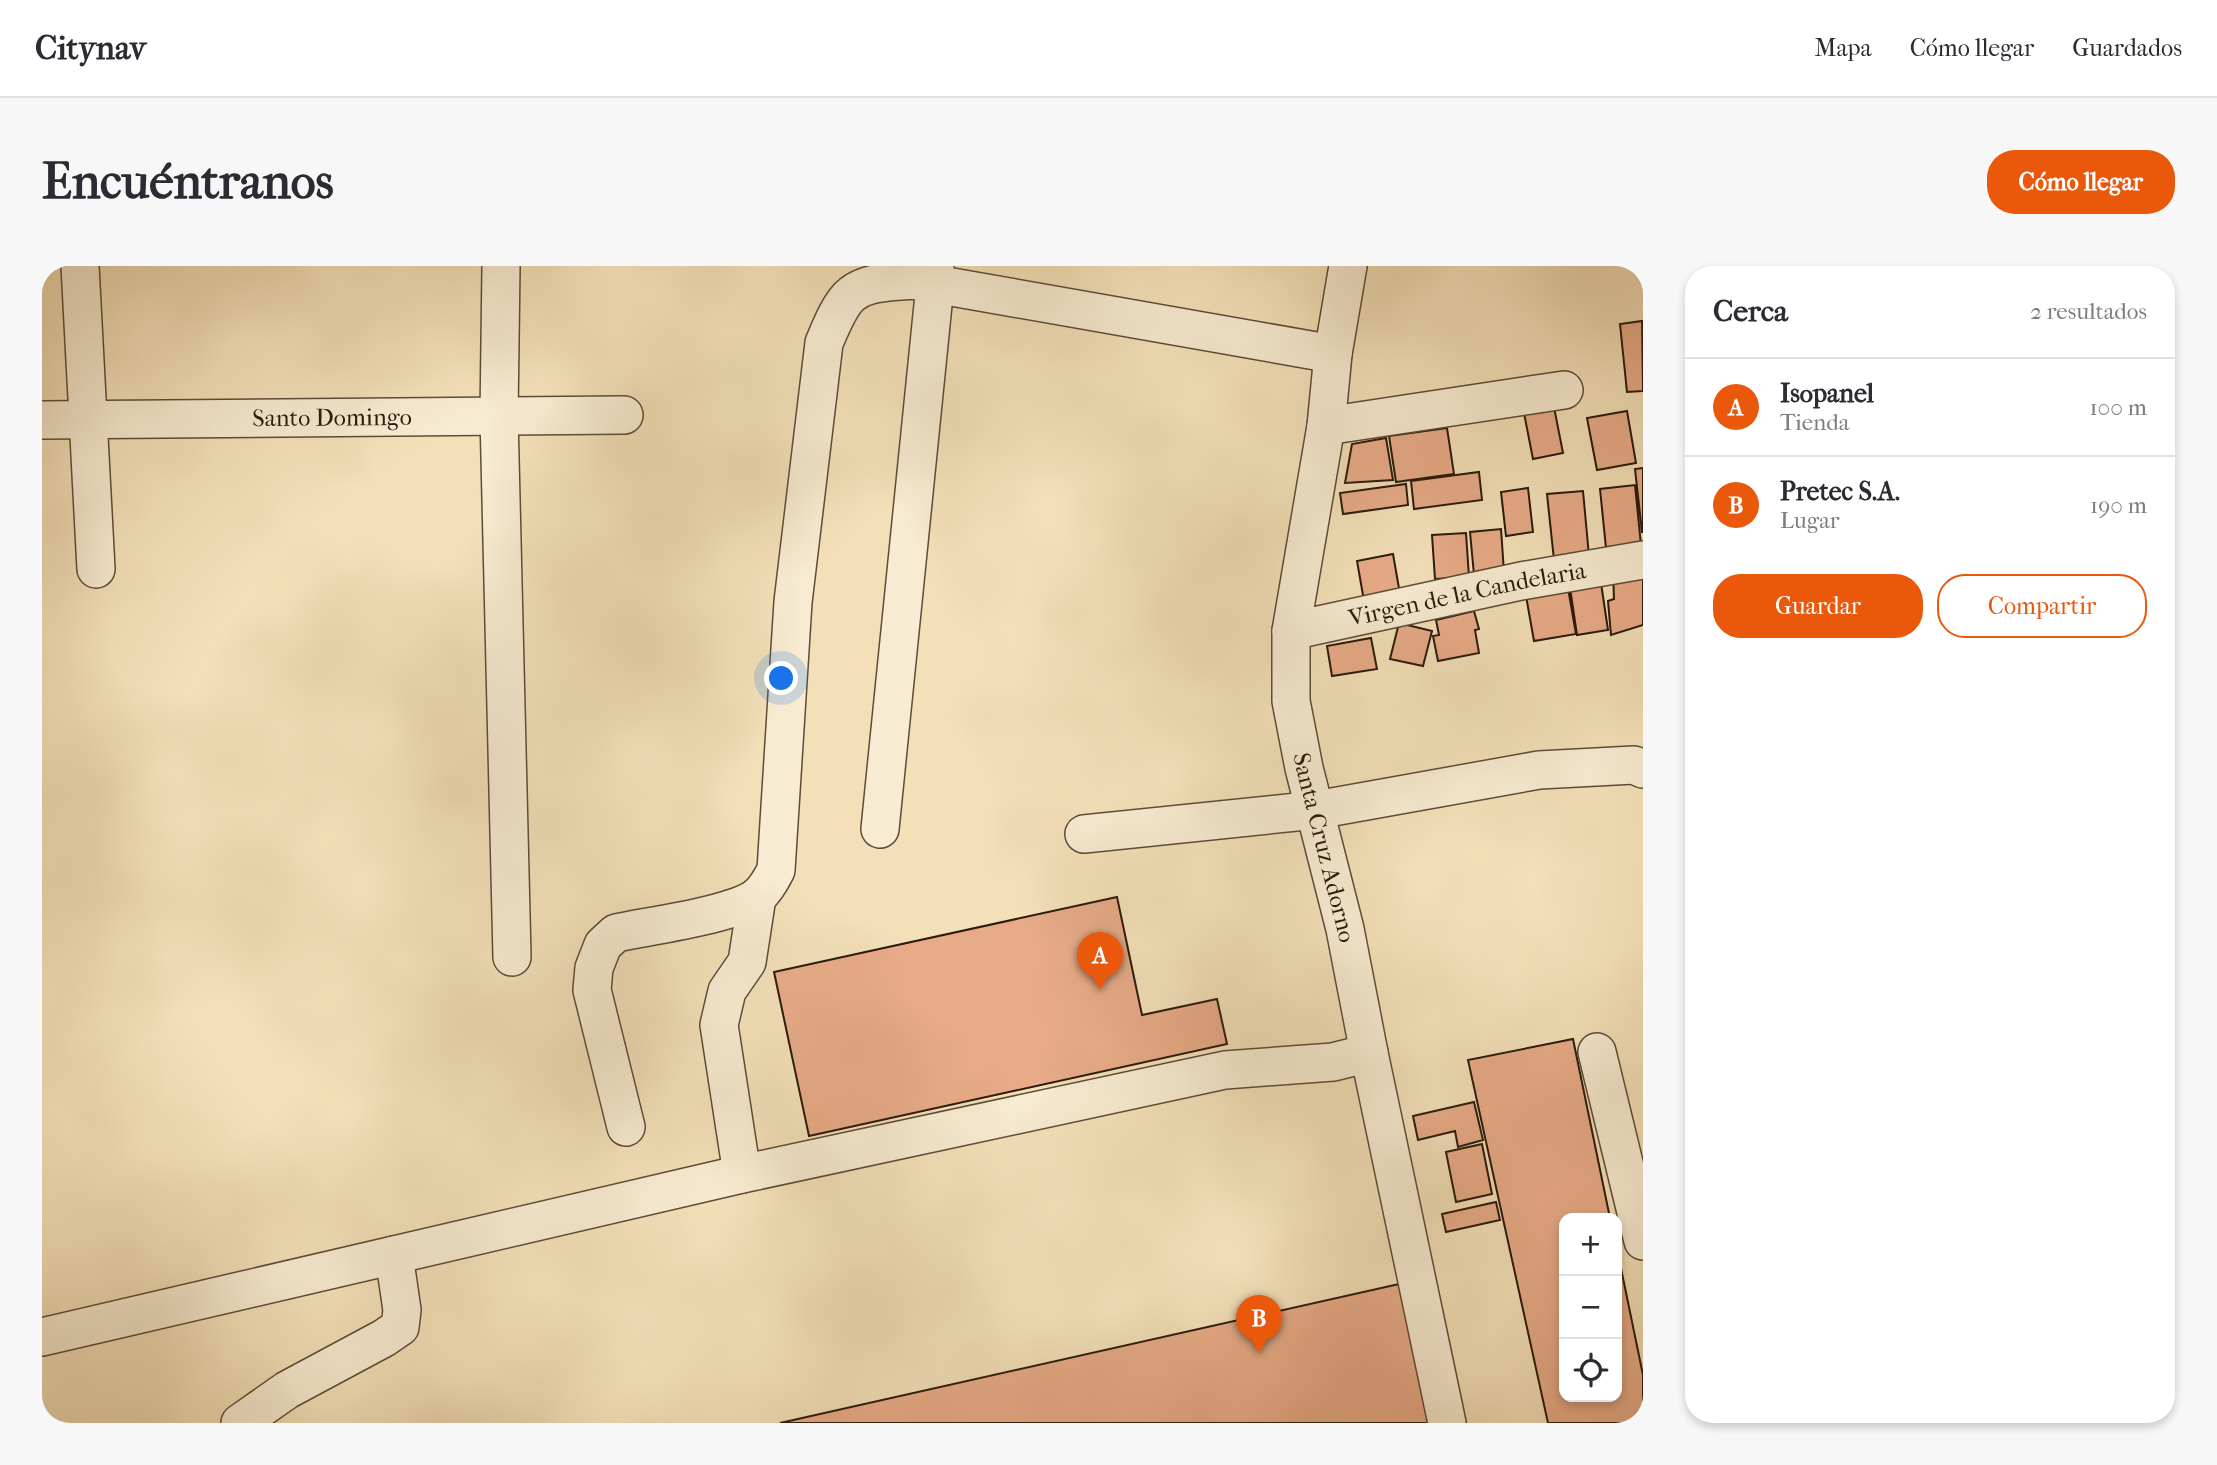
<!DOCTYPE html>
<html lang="es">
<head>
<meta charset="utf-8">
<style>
  :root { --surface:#fff; --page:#f7f7f7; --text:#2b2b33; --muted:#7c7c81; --line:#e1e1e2; --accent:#ea580c }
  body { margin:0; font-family:"IM FELL French Canon",serif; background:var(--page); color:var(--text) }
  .controls { position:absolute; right:21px; bottom:21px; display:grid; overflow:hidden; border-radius:14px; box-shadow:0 4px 10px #0003 }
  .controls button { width:63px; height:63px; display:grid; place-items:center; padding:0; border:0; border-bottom:2px solid var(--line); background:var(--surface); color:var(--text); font:35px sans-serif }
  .you { position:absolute; left:740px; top:413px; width:24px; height:24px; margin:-18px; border:5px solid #fff; border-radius:50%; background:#1a73e8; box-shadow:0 0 0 10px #1a73e833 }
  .badge { display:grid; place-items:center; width:46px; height:46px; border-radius:50%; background:var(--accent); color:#fff; font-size:23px; font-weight:700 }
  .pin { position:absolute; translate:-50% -58px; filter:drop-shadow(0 2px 4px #0008) }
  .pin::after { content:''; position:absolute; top:37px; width:24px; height:21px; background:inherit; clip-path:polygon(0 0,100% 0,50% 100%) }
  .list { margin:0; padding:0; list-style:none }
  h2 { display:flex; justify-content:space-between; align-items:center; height:91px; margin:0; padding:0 28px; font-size:30px }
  h2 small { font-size:23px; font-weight:400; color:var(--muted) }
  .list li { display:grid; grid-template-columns:46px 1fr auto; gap:21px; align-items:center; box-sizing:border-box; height:98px; padding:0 28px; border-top:2px solid var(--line) }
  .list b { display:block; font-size:26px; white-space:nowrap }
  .list p { margin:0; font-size:23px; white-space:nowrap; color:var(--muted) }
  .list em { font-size:23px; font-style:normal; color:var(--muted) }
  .actions { display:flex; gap:14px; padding:21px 28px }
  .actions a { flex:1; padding:16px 0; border:2px solid var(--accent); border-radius:28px; text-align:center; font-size:24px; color:var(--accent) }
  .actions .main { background:var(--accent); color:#fff }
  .icon { flex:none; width:38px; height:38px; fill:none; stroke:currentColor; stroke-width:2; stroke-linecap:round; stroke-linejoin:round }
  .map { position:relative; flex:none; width:1601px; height:1157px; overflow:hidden; border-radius:28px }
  header { display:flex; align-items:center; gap:42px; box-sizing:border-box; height:98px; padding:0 35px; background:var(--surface); border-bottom:2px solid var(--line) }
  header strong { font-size:33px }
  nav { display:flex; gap:38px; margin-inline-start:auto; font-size:24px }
  .intro { display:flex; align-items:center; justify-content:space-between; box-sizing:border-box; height:168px; padding:0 42px }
  h1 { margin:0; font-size:49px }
  .button { padding:18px 32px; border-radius:28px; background:var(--accent); color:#fff; font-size:24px; font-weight:700 }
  main { display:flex; gap:42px; padding:0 42px }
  aside { flex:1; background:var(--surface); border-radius:28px; box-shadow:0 4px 10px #0003 }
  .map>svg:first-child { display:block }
  .building { fill:#e7ab87; stroke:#2b1a0d; stroke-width:2 }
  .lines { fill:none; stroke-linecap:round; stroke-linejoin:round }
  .minor-casing { stroke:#5d4c38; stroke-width:40 }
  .minor { stroke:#f7ebd1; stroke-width:37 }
  .labels { text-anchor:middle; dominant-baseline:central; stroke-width:7; stroke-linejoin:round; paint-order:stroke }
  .street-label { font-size:24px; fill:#2b1a0d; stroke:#f7ebd1 }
</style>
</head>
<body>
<header>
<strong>Citynav</strong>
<nav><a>Mapa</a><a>Cómo llegar</a><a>Guardados</a></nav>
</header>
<div class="intro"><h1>Encuéntranos</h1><a class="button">Cómo llegar</a></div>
<main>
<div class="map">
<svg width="1601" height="1157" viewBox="0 0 1601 1157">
  <rect width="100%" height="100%" fill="#f3e0b8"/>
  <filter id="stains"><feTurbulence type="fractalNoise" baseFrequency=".00286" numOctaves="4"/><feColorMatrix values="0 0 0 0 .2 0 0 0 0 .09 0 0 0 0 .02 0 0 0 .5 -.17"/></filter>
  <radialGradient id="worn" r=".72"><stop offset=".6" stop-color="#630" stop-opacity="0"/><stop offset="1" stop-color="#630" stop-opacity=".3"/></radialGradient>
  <path class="building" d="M1600,55L1601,125L1585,126L1578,58Z
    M1511,136L1521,187L1491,193L1481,142Z
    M1585,145L1594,197L1555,204L1545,152Z
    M1405,162L1412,208L1354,216L1347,170Z
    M1344,172L1351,214L1303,217L1310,178Z
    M1601,202V266H1600L1593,203Z
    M1437,206L1440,234L1372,243L1369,215Z
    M1364,218L1366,239L1301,248L1298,227Z
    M1593,219L1599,279L1564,282L1558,223Z
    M1486,222L1491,266L1464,270L1459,226Z
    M1541,225L1547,290L1512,294L1505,228Z
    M1459,263L1462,306L1432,309L1428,266Z
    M1424,267L1427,311L1393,313L1390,269Z
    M1351,288L1358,328L1322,335L1315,295Z
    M1601,304V359L1569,369L1566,335L1572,333L1571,306Z
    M1559,317L1566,364L1535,369L1528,322Z
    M1526,322L1534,368L1492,375L1484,330Z
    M1432,345L1437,363L1433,364L1437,387L1396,395L1391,370L1397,369L1394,354Z
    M1357,357L1390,365L1381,400L1348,393Z
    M1329,372L1335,403L1290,410L1285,380Z
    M1075,631L1100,749L1175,733L1185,778L767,870L732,706Z
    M1531,773L1568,952H1522V1131H1575V983L1601,1109V1157H1506L1426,794Z
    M1432,836L1441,874L1416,881L1413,865L1376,874L1371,850Z
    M1440,878L1450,928L1414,936L1404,886Z
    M1454,936L1458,954L1404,966L1400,948Z
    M1366,1016L1397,1157H738Z"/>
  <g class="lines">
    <defs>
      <g id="minor">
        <path d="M38,0L54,303"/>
        <path d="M459,0L457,150L470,691"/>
        <path id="s1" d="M1306,0L1291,88L1284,160L1249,365V435L1262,502L1303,663L1327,787L1405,1157"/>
        <path id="s2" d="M0,154L582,149"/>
        <path d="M1284,160L1522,124"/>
        <path id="s3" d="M1249,365L1479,315L1601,294"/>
        <path d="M838,563L893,19V0"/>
        <path d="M1042,568L1274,544L1497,504L1592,499L1601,503"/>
        <path d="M1555,786L1601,975"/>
        <path d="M584,861L550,724L552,702L561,679L574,667C606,660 693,649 716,630C724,623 729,614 734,604L751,336L782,77C788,63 798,37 810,28C826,15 851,16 870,14L1291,88"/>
        <path d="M700,908L677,759L685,725L705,696L715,631"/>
        <path d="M0,1071L700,908L1183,804L1291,796L1327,787"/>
        <path d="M198,1157L245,1124L342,1072L358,1061L360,1044L352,989"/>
      </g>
    </defs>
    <use href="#minor" class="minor-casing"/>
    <use href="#minor" class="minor"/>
  </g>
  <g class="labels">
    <g class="street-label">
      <text stroke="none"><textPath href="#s2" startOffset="290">Santo Domingo</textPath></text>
      <text stroke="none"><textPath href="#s3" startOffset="180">Virgen de la Candelaria</textPath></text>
      <text stroke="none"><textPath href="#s1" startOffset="590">Santa Cruz Adorno</textPath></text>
    </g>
  </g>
  <rect width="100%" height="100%" filter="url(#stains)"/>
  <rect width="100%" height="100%" fill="url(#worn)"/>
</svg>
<div class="controls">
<button>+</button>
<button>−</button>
<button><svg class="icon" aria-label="locate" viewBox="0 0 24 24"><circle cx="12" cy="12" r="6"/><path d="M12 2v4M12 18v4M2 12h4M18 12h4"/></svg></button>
</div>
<div class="you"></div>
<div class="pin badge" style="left:1058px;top:724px">A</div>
<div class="pin badge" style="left:1217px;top:1087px">B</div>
</div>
<aside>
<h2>Cerca<small>2 resultados</small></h2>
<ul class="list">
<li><span class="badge">A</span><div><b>Isopanel</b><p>Tienda</p></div><em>100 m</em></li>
<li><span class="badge">B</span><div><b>Pretec S.A.</b><p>Lugar</p></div><em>190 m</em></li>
</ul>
<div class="actions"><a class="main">Guardar</a><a>Compartir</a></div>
</aside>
</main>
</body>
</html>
